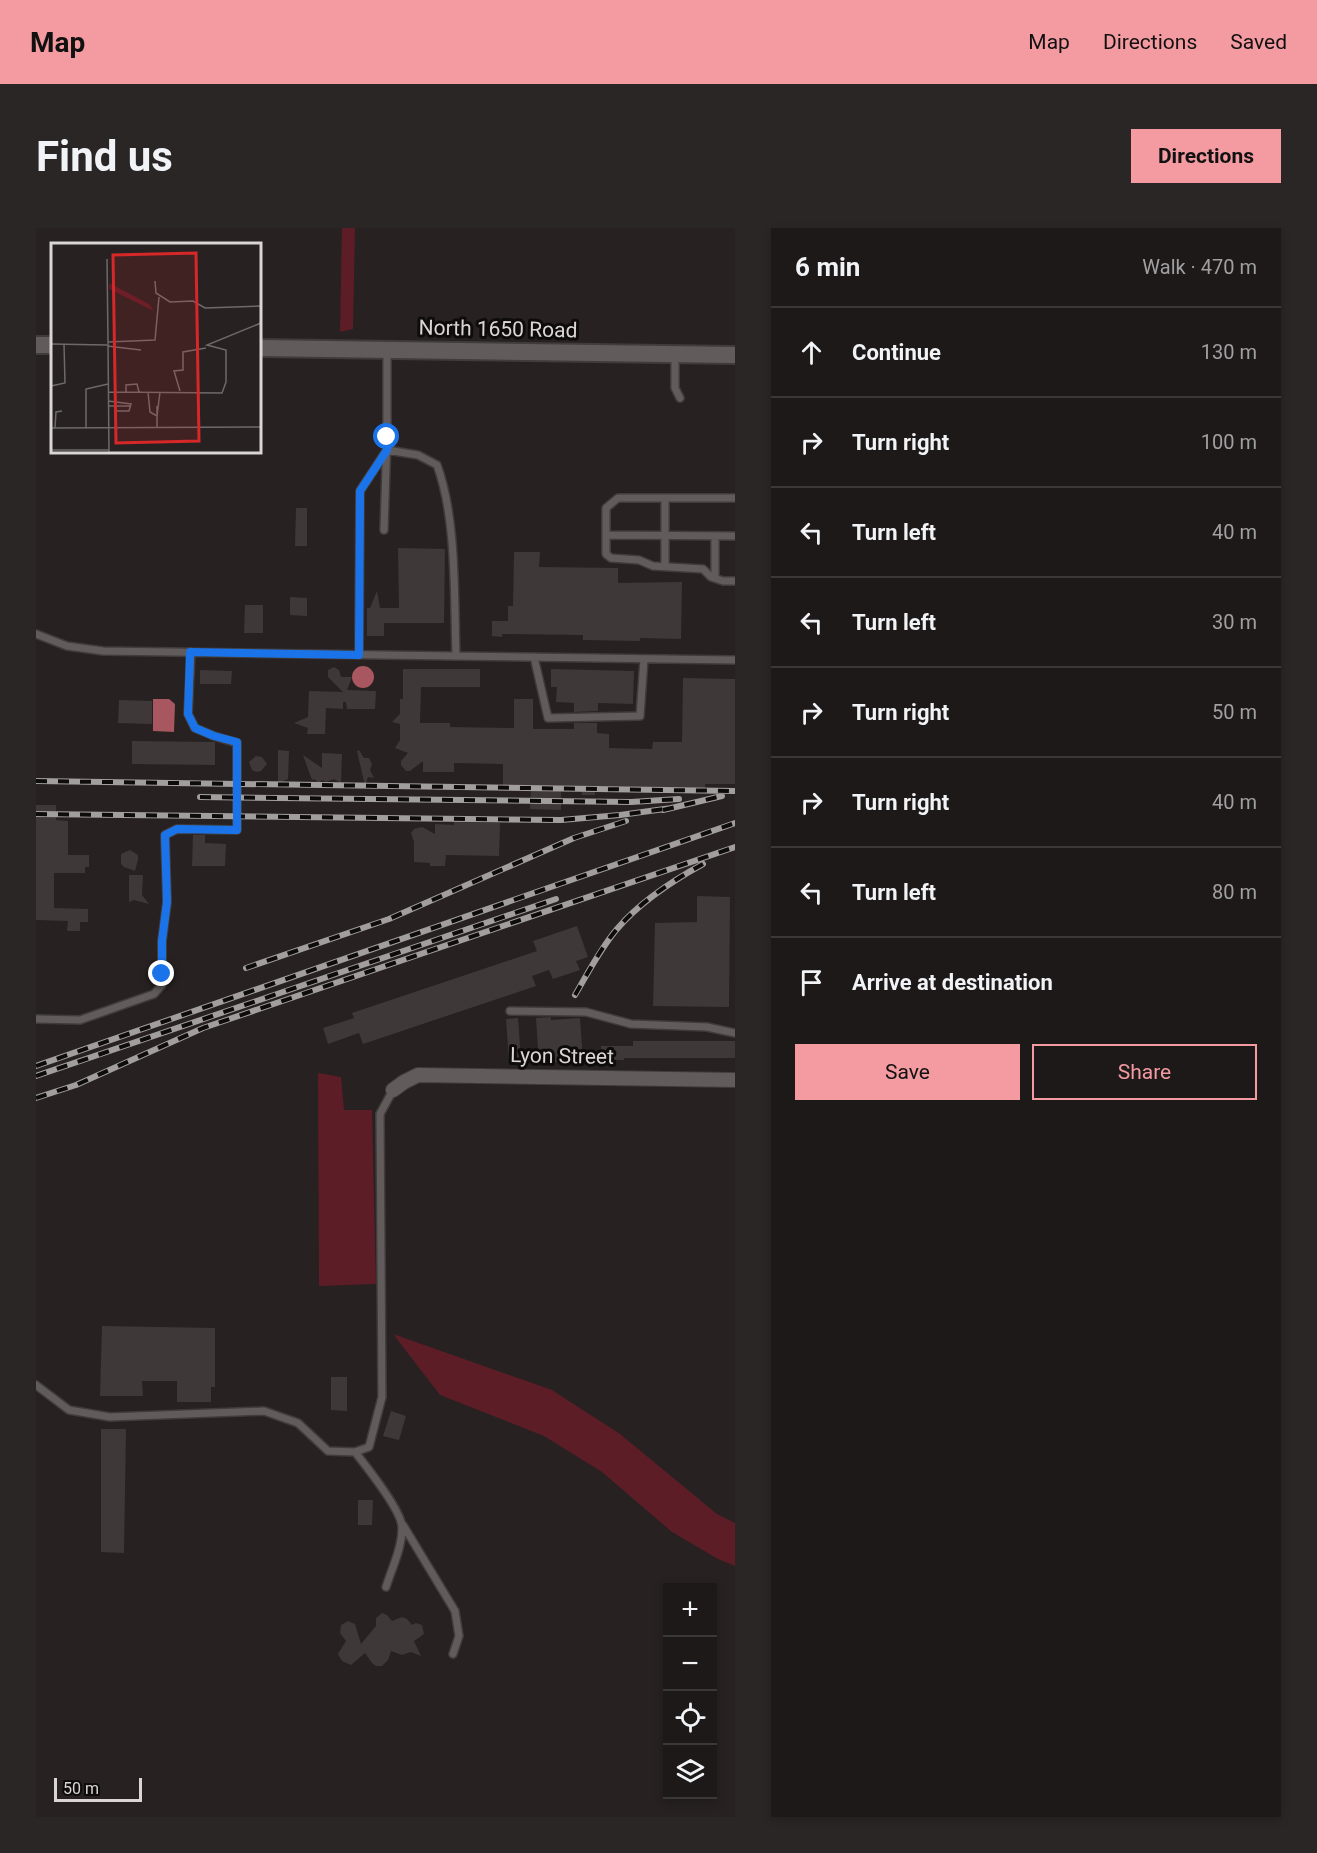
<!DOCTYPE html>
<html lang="en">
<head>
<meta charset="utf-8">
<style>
  :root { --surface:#1d1919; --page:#2a2626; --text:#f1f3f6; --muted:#a0a0a2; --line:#3b3838; --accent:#f49aa1 }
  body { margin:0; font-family:Roboto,sans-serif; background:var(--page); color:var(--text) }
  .controls { position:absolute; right:18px; bottom:18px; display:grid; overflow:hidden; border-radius:0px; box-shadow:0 3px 9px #0003 }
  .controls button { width:54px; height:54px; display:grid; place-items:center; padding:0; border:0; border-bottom:2px solid var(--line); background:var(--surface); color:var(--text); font:30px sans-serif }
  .scale { position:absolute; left:18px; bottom:15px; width:88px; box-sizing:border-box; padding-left:6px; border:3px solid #dad6d6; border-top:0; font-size:16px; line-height:21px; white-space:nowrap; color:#dad6d6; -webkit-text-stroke:4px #0e0b0b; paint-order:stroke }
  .stop { position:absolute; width:18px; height:18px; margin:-14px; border:4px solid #1a73e8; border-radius:50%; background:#fff }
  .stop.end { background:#1a73e8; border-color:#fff; box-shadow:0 2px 6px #0008 }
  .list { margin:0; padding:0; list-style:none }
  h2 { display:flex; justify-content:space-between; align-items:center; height:78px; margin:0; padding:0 24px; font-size:26px }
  h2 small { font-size:20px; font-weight:400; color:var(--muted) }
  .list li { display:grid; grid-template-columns:39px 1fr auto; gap:18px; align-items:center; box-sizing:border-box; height:90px; padding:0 24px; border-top:2px solid var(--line) }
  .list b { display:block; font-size:22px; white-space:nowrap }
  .list em { font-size:20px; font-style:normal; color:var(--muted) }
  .actions { display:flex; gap:12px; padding:18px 24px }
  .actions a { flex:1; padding:14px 0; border:2px solid var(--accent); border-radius:0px; text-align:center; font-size:21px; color:var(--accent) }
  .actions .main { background:var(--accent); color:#111 }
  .icon { flex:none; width:33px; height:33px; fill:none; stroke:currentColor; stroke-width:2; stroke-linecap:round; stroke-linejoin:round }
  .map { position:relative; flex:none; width:699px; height:1589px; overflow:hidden; border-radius:0px }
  header { display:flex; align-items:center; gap:36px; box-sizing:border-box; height:84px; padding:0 30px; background:var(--accent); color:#111 }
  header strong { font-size:28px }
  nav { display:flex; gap:33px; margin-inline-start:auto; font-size:21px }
  .intro { display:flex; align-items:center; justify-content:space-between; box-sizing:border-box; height:144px; padding:0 36px }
  h1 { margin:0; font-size:42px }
  .button { padding:15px 27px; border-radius:0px; background:var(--accent); color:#111; font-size:21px; font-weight:700 }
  main { display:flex; gap:36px; padding:0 36px }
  aside { flex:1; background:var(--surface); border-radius:0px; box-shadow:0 3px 9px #0003 }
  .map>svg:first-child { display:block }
  .green { fill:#5d1d27 }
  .water { fill:#a8565f }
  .building { fill:#3f3839 }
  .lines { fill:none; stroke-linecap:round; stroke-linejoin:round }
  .service-casing { stroke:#403c3c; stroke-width:10 }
  .minor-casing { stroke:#403c3c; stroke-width:16 }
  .tertiary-casing { stroke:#403c3c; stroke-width:20 }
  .service { stroke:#625b5b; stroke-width:7 }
  .minor { stroke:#625b5b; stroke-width:14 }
  .tertiary { stroke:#625b5b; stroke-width:16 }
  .rail-casing { stroke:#a29e9e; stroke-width:6 }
  .rail { stroke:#0e0b0b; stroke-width:4; stroke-dasharray:11; stroke-linecap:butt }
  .route { stroke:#1a73e8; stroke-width:8 }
  .labels { text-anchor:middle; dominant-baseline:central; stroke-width:6; stroke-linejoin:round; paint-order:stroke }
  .street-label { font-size:21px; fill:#dad6d6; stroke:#0e0b0b }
  .inset-road { fill:none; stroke:#6f6969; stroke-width:1.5 }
  .view { fill:#d62828; fill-opacity:0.15; stroke:#d62828; stroke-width:3 }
  .inset-edge { fill:none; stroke:#dad6d6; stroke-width:3 }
</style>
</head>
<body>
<header>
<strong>Map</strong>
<nav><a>Map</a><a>Directions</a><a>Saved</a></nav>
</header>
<div class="intro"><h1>Find us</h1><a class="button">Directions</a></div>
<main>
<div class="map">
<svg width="699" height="1589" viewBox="0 0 699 1589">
  <rect width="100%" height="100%" fill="#272121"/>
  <path class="green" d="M306,0H319L317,101L304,104Z
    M282,845L305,849L308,882H336L340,1056L283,1058Z
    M357,1106L516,1162L584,1206L681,1286L699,1295V1338L682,1331L636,1304L566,1244L508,1208L404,1167Z"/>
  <path class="water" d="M316 449a11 11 0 1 1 22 0a11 11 0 1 1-22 0Z
    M117,471H133L139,476L138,504L117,503Z"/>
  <path class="building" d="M260,280H271V318H259Z
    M362,320L409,321L408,395H348V408H331V380H334L341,363L344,380H363Z
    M478,324H504L503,339L582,340V355L646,354L645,411L604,410V413L547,412V407L466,406V409L456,408V393H472V378H477Z
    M254,369L271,370V388L254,387Z
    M209,377H227V405H208Z
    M298,439L303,442L305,449H316L311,462L340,463L339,481H311L310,474H307V481L290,480L289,506H271L272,500L258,495L272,489L273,463L307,464L292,449V442Z
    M367,441H444V459H385L384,495H414V499L478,500V471H497V501H538V495H561V505L573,506V520L616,521L617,514H646L647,450L699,451V556H669V560L559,558V567H546V558H525V582L494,581L495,558H467V536L418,535V544H387V533L374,543H370L365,537V533L372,525L359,520L364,512V496L356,494L364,486V471H367Z
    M515,441L598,443L597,476L562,475V483L538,484V475L520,474L521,459H515Z
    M164,442L196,443L195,456H164Z
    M83,472L116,473V496L82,495Z
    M96,513L177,514H179V537L96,536Z
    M242,522L253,523L252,551L242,555Z
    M323,522L328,530H333L336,536L334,542L338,550L332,549L329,558L321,523Z
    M286,525L306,526L305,555L298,551L290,554L286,552L283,555L278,551L276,552L267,527L286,540Z
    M220,528L226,529L231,536L225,543L220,544L216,542L213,534Z
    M0,577H20V592L32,593V627H53V639H49V645H18V680L52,681V694H44V703H31L32,693L0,692Z
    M418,594L464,595L463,628L410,627L409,638H394V635L378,634V614L375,605L378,601L386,599L399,606V596L418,597Z
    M157,607H169V615L190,616L189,638H156Z
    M94,622L102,627V632L99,643L88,639L85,636V626Z
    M93,647H107L106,667L113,676L98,672L93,674Z
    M661,668L694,669L693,779L617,778L619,695L661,694Z
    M541,698L552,729L540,733L544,742L517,751L513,742L496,748L500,758L327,816L323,805L292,816L287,800L318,790L316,785L501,723L497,713Z
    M515,789V792L544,790L547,833L503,835L500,790Z
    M482,790L485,832L473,833L470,791Z
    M597,813H699V830H588V832H565V818H597Z
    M66,1098L179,1100V1159H175V1174H141V1153H106L107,1168H64Z
    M295,1149H311V1183L295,1182Z
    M355,1183L370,1188L363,1212L347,1208Z
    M65,1201H90L88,1325L65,1324Z
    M322,1272H337L336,1297H322Z
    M346,1385L351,1387L356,1393L366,1389L371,1391L376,1397L380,1395L386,1397L388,1406L378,1413L385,1428L375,1424L366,1427L355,1423L352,1432L346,1438H340L336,1435L329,1425L315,1437L306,1433L302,1426L310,1413L304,1405L305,1397L312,1393L319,1396L325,1416L340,1398V1390Z"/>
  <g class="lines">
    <defs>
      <path id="service" d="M639,126V160L644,170
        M699,270H582L570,280V326L575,330L603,332L617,338L667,341L675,349L687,353H699
        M348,302L351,209V122
        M570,307L699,308
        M679,308V350
        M629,338V270
        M0,406L31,418L67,423L699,432
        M323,427L324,263L351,222L382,227L401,237C421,291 418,370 420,428
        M498,429L512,490L604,488L608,431
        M474,783L550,784L595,796L671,799L699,805
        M0,791L44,792L118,766L126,757V713L131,674L129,607L141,601L201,602V515L178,508L159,500L152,486L155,424
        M0,1157L33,1182L74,1189L228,1183L262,1195L292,1223L319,1224L333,1219L346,1169L344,886L357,862
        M319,1224C330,1238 367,1284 366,1300C366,1320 356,1340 350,1359
        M367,1297L419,1383L423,1408L417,1426"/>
      <path id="minor" d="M357,862L368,854L382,847L699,852"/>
      <path id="tertiary" d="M0,117H16
        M224,120L699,127"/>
    </defs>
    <use href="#service" class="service-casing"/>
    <use href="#minor" class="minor-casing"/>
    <use href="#tertiary" class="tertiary-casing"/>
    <use href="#service" class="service"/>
    <use href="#minor" class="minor"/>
    <use href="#tertiary" class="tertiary"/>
    <defs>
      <path id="rail" d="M0,553L699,563
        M164,569L595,574L643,571
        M627,582L686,568
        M0,586L525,592L584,587L636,580
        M210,740L353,691L538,610L590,593
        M539,767C552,745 564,721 581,701C604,674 636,653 667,636
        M0,838L699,595
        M0,848L520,671
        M0,870L40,857L167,800L699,619"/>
    </defs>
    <use href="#rail" class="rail-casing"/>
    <use href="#rail" class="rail"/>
  </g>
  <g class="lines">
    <path class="route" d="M126,746V713L131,674L129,607L141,601L201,602V514L178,508L159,500L152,486L154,424L323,427L324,263L351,222V209"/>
  </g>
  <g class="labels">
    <g class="street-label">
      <text transform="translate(462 101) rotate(1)">North 1650 Road</text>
      <text transform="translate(526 828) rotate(1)">Lyon Street</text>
    </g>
  </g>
  <g transform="translate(15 15)">
    <rect width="210" height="210" fill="#272121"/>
    <path d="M58,40L98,61L103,68L58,46Z" fill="#5d1d27"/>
    <path class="inset-road" d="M56,16L57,99M104,38L105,50L119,59L142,58L154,65L210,63M57,99L58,210M57,99L104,97L108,54M0,101L56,102M56,103L90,107M0,143L14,140L13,101M129,148L123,128L132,127V109L155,105M57,149L171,150L175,139V107L156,102L210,80M75,149V142L86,141L88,149M97,149L99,169L106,173L109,149M57,158L80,161L78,168H63M57,163H80M0,185L210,184M4,185L5,169L11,168M35,185V146L57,141M106,185V163M0,207H58"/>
    <path class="view" d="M145,10L148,198L65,200L62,12Z"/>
    <rect width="210" height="210" class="inset-edge"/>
  </g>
</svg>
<div class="controls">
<button>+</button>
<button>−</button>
<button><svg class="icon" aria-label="locate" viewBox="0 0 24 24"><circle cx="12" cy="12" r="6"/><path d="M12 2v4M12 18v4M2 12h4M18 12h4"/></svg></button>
<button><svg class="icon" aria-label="layers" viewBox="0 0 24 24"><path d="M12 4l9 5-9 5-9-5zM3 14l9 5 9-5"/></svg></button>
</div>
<div class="scale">50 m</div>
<div class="stop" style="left:351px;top:209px"></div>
<div class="stop end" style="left:126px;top:746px"></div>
</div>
<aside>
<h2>6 min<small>Walk · 470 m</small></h2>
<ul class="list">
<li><svg class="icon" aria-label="ahead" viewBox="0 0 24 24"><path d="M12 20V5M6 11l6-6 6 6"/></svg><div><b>Continue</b></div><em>130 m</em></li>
<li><svg class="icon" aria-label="right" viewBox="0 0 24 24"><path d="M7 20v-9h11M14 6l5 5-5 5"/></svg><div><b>Turn right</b></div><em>100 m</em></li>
<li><svg class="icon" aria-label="left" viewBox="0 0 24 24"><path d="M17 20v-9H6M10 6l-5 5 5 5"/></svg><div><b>Turn left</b></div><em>40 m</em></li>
<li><svg class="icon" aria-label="left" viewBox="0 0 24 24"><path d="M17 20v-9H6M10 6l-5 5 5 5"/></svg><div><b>Turn left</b></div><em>30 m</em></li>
<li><svg class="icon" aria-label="right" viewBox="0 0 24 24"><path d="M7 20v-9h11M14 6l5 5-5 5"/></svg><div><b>Turn right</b></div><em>50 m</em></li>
<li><svg class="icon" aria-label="right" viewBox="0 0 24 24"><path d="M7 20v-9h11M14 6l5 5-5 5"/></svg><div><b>Turn right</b></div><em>40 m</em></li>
<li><svg class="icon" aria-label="left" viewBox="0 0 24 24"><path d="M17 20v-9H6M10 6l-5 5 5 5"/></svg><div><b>Turn left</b></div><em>80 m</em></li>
<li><svg class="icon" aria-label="arrive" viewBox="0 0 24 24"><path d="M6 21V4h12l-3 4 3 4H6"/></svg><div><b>Arrive at destination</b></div></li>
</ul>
<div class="actions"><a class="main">Save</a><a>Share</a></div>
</aside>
</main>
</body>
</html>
